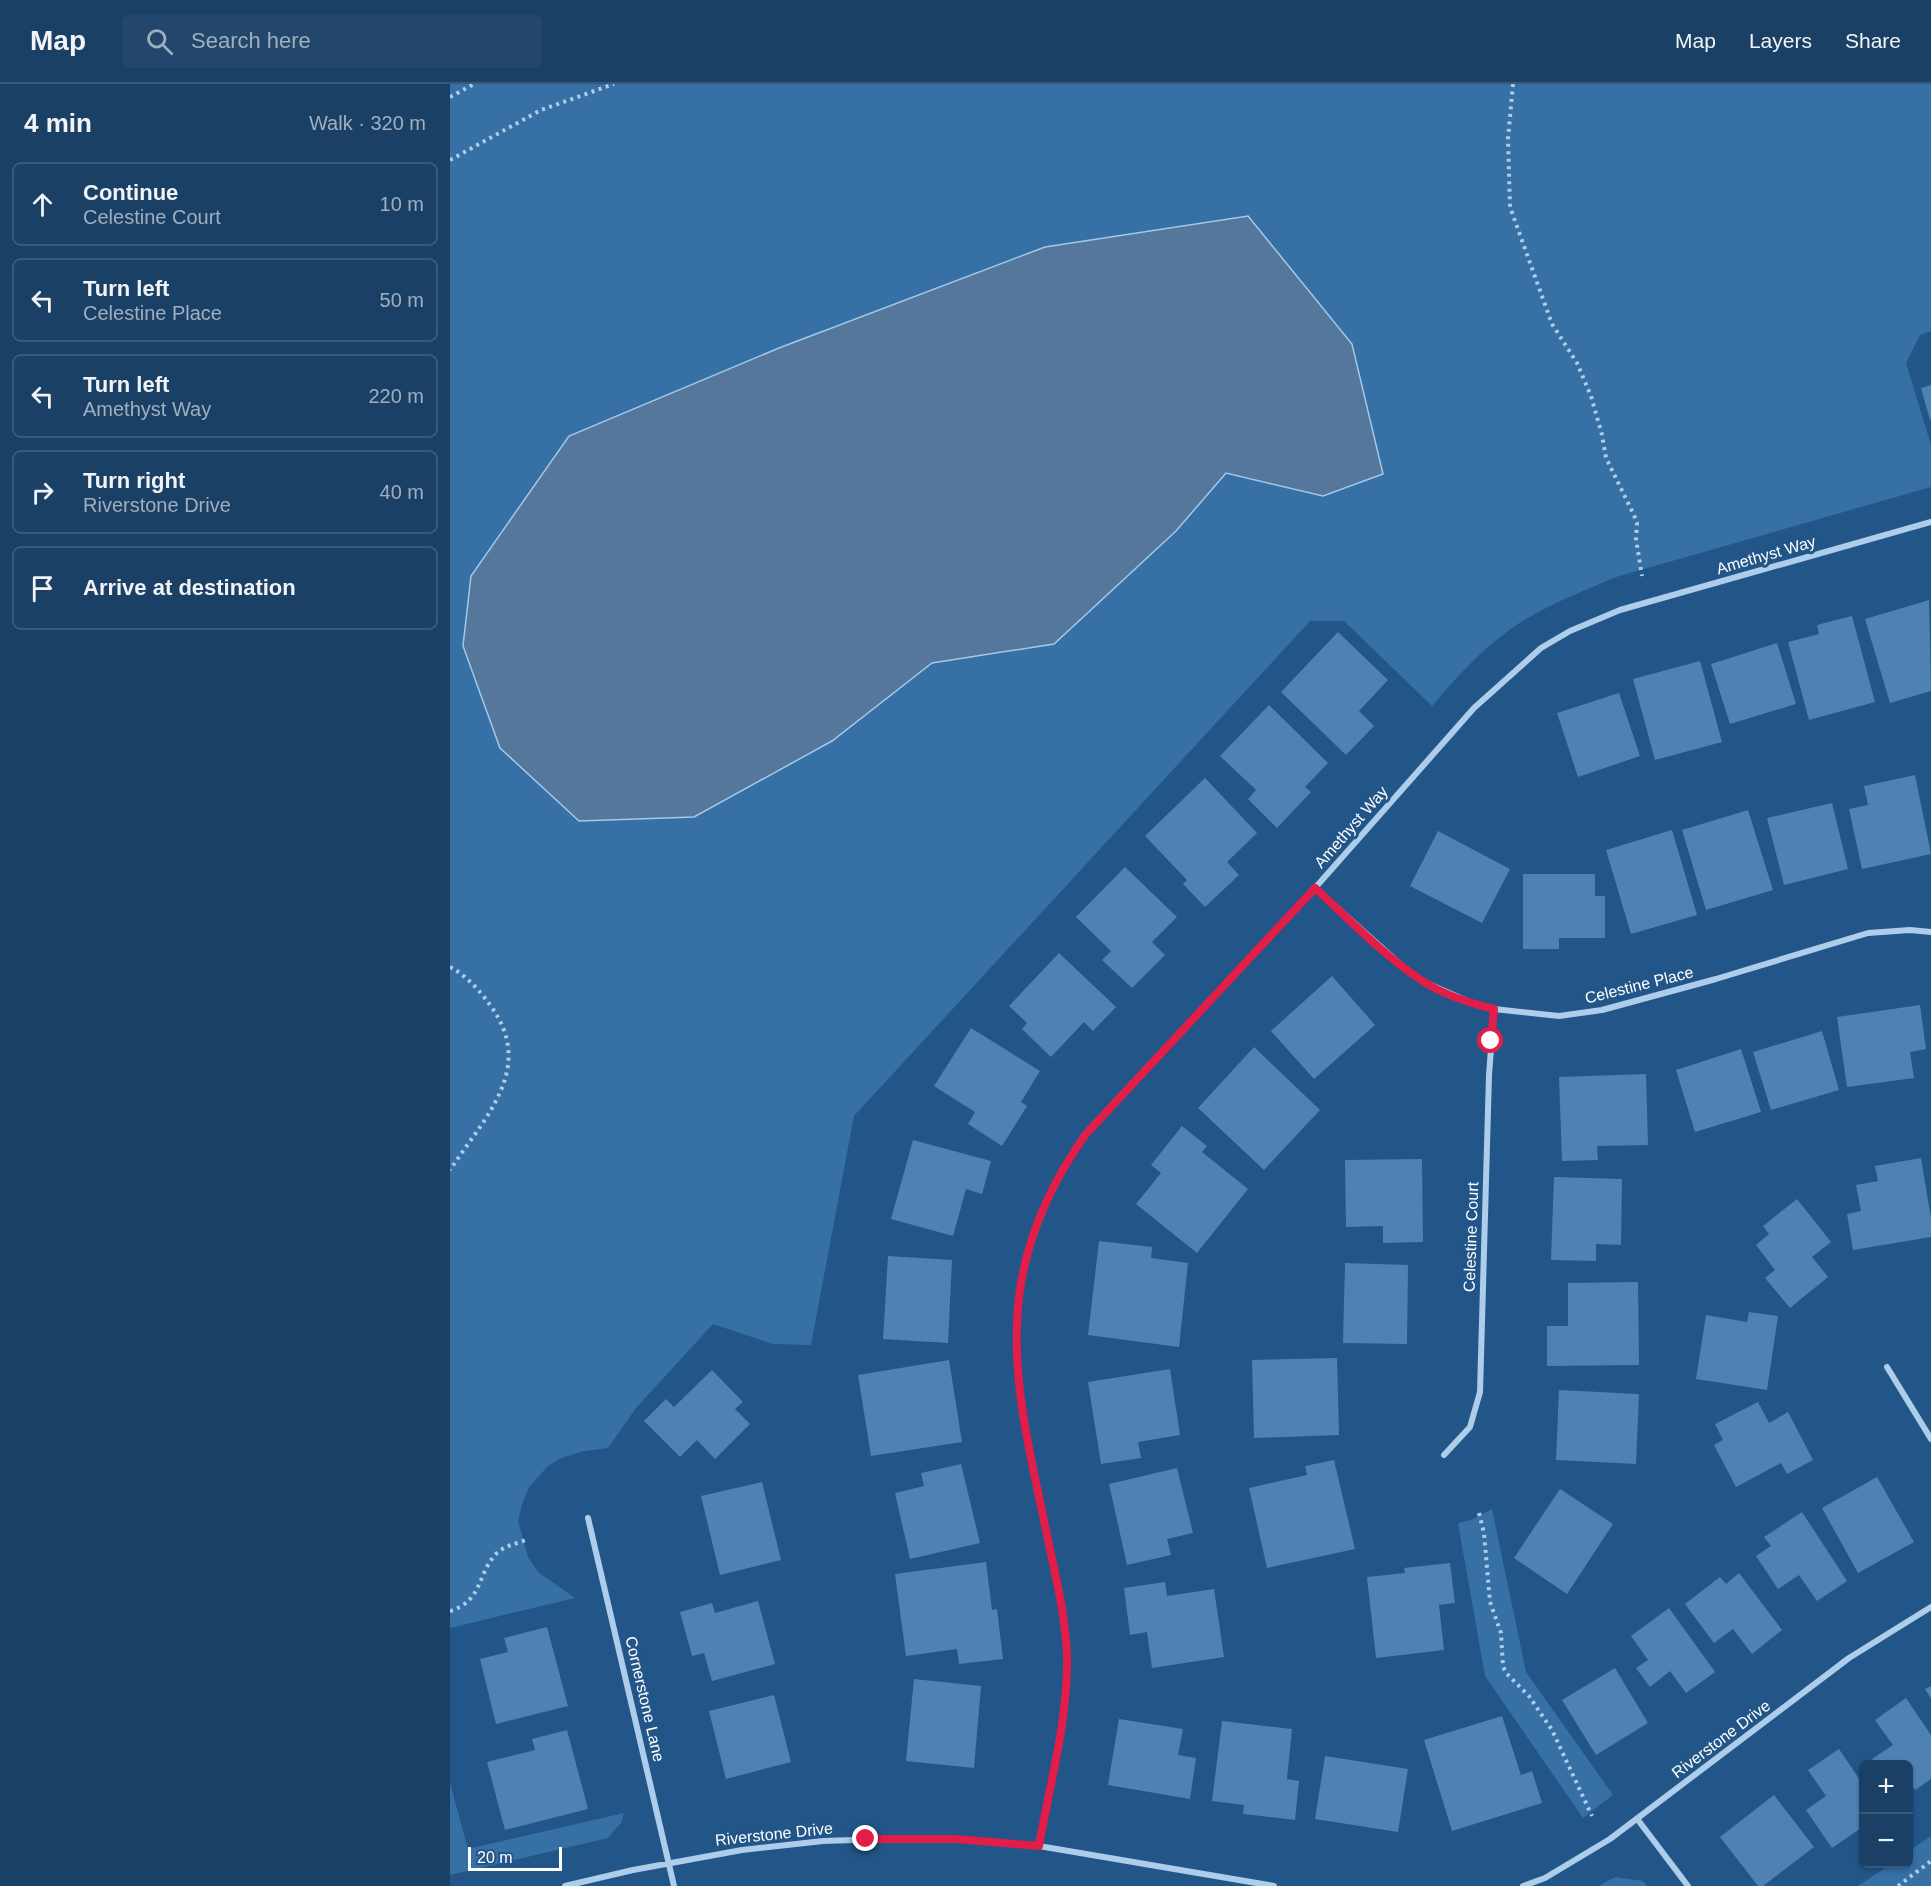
<!DOCTYPE html>
<html lang="en">
<head>
<meta charset="utf-8">
<style>
  :root { --surface:#1a4066; --page:#23476c; --text:#f1f3f6; --muted:#9fafbf; --line:#38597a }
  body { margin:0; font-family:Helvetica,sans-serif; background:var(--page); color:var(--text) }
  .controls { position:absolute; right:18px; bottom:18px; display:grid; overflow:hidden; border-radius:9px; box-shadow:0 2px 4px #0004 }
  .controls button { width:54px; height:54px; display:grid; place-items:center; padding:0; border:0; border-bottom:2px solid var(--line); background:var(--surface); color:var(--text); font:30px sans-serif }
  .scale { position:absolute; left:18px; bottom:15px; width:94px; box-sizing:border-box; padding-left:6px; border:3px solid #fff; border-top:0; font-size:16px; line-height:21px; white-space:nowrap; color:#fff; -webkit-text-stroke:4px #225688; paint-order:stroke }
  .stop { position:absolute; width:18px; height:18px; margin:-14px; border:4px solid #e11d48; border-radius:50%; background:#fff }
  .stop.end { background:#e11d48; border-color:#fff; box-shadow:0 2px 6px #0008 }
  .list { margin:0; padding:0; list-style:none }
  h2 { display:flex; justify-content:space-between; align-items:center; height:78px; margin:0; padding:0 24px; font-size:26px }
  h2 small { font-size:20px; font-weight:400; color:var(--muted) }
  .list li { display:grid; grid-template-columns:39px 1fr auto; gap:18px; align-items:center; box-sizing:border-box; height:84px; margin:0 12px 12px; padding:0 12px; border:2px solid var(--line); border-radius:9px }
  .list b { display:block; font-size:22px; white-space:nowrap }
  .list p { margin:0; font-size:20px; white-space:nowrap; color:var(--muted) }
  .list em { font-size:20px; font-style:normal; color:var(--muted) }
  .icon { flex:none; width:33px; height:33px; fill:none; stroke:currentColor; stroke-width:2; stroke-linecap:round; stroke-linejoin:round }
  .map { position:relative; flex:none; width:1481px; height:1802px; overflow:hidden }
  header { display:flex; align-items:center; gap:36px; box-sizing:border-box; height:84px; padding:0 30px; background:var(--surface); border-bottom:2px solid var(--line) }
  header strong { font-size:28px }
  nav { display:flex; gap:33px; margin-inline-start:auto; font-size:21px }
  .search { width:420px; height:54px; background:var(--page); display:flex; align-items:center; gap:15px; box-sizing:border-box; padding:0 21px; border-radius:9px; color:var(--muted); font-size:22px }
  main { display:flex }
  aside { flex:1; background:var(--surface) }
  .map>svg:first-child { display:block }
  .green { fill:#3670a5 }
  .water { fill:#54779b; stroke:#a1c9eb; stroke-width:1.5 }
  .building { fill:#4f82b2 }
  .lines { fill:none; stroke-linecap:round; stroke-linejoin:round }
  .path { stroke:#adcdea; stroke-width:4; stroke-dasharray:3 4.5; stroke-linecap:butt }
  .street { stroke:#adcdea; stroke-width:6 }
  .route { stroke:#e11d48; stroke-width:8 }
  .labels { text-anchor:middle; dominant-baseline:central; stroke-width:6; stroke-linejoin:round; paint-order:stroke }
  .street-label { font-size:16px; fill:#fff; stroke:#225688 }
</style>
</head>
<body>
<header>
<strong>Map</strong>
<div class="search"><svg class="icon" aria-label="search" viewBox="0 0 24 24"><circle cx="10" cy="10" r="6"/><path d="M15 15l6 6"/></svg>Search here</div>
<nav><a>Map</a><a>Layers</a><a>Share</a></nav>
</header>
<main>
<aside>
<h2>4 min<small>Walk · 320 m</small></h2>
<ul class="list">
<li><svg class="icon" aria-label="ahead" viewBox="0 0 24 24"><path d="M12 20V5M6 11l6-6 6 6"/></svg><div><b>Continue</b><p>Celestine Court</p></div><em>10 m</em></li>
<li><svg class="icon" aria-label="left" viewBox="0 0 24 24"><path d="M17 20v-9H6M10 6l-5 5 5 5"/></svg><div><b>Turn left</b><p>Celestine Place</p></div><em>50 m</em></li>
<li><svg class="icon" aria-label="left" viewBox="0 0 24 24"><path d="M17 20v-9H6M10 6l-5 5 5 5"/></svg><div><b>Turn left</b><p>Amethyst Way</p></div><em>220 m</em></li>
<li><svg class="icon" aria-label="right" viewBox="0 0 24 24"><path d="M7 20v-9h11M14 6l5 5-5 5"/></svg><div><b>Turn right</b><p>Riverstone Drive</p></div><em>40 m</em></li>
<li><svg class="icon" aria-label="arrive" viewBox="0 0 24 24"><path d="M6 21V4h12l-3 4 3 4H6"/></svg><div><b>Arrive at destination</b></div></li>
</ul>
</aside>
<div class="map">
<svg width="1481" height="1802" viewBox="0 0 1481 1802">
  <rect width="100%" height="100%" fill="#225688"/>
  <path class="green" d="M0,0H1481V247L1470,251L1456,279L1481,361V403L1166,493C1129,509 1091,523 1058,547C1029,568 1005,595 982,622L894,537H860L404,1032L361,1261L323,1260L263,1240L186,1324L158,1364L134,1367L111,1374L98,1382L79,1403L72,1420L68,1437L78,1473L88,1488L125,1514L0,1544Z
    M1042,1425L1076,1588L1163,1711L1133,1734L1035,1592L1008,1439L1021,1436Z
    M0,1699L18,1765L174,1729L171,1739L158,1754L0,1791Z
    M1481,1752V1802H1408L1441,1780H1458L1459,1767Z
    M1165,1793L1193,1797L1197,1802H1149Z"/>
  <path class="water" d="M798,132L902,260L933,390L873,412L776,389L726,447L604,560L482,579L382,657L244,733L129,737L50,664L13,562L21,492L119,352L329,264L595,163Z"/>
  <path class="building" d="M1481,301V336H1480L1471,304Z
    M1479,516L1481,607L1440,619L1415,535Z
    M1402,532L1425,618L1359,636L1338,558L1369,550L1367,541Z
    M888,548L938,596L909,627L924,642L896,671L831,608Z
    M1327,559L1346,620L1280,640L1261,580Z
    M1250,577L1272,658L1205,676L1183,595Z
    M1169,609L1190,672L1128,693L1107,629Z
    M819,621L878,679L855,703L861,708L827,744L798,715L806,706L770,672Z
    M1465,691L1481,770L1412,785L1399,725L1418,721L1414,702Z
    M755,694L807,749L777,778L789,791L755,823L733,800L737,796L695,752Z
    M1382,719L1398,785L1334,801L1317,734Z
    M1298,726L1323,806L1256,826L1232,746Z
    M1222,746L1247,831L1181,850L1156,766Z
    M988,747L1060,785L1032,839L960,802Z
    M675,783L727,833L702,858L715,871L682,904L652,876L661,867L626,833Z
    M1073,790H1145V812H1155V854H1109V865H1073Z
    M609,869L666,923L643,947L634,938L601,973L572,945L577,939L559,922Z
    M882,892L925,941L864,995L821,947Z
    M1470,921L1476,965L1460,968L1464,994L1397,1003L1387,933Z
    M521,944L590,987L571,1018L577,1022L552,1062L518,1040L525,1028L484,1002Z
    M1372,947L1389,1006L1321,1026L1303,968Z
    M804,963L870,1026L814,1086L748,1024Z
    M1291,965L1311,1028L1245,1048L1226,986Z
    M1196,990L1198,1061L1147,1062L1148,1076L1112,1077L1109,993Z
    M732,1042L757,1062L752,1068L798,1105L747,1169L686,1120L711,1089L701,1081Z
    M463,1056L541,1077L532,1110L516,1105L503,1152L441,1135Z
    M1471,1074L1481,1135V1153L1403,1166L1397,1130L1411,1127L1406,1101L1428,1097L1425,1082Z
    M972,1075L973,1158L933,1159V1142L896,1143L895,1076Z
    M1104,1093L1172,1095L1171,1161L1146,1160V1177L1101,1176Z
    M1347,1115L1381,1158L1362,1173L1378,1193L1340,1224L1315,1194L1325,1186L1306,1161L1319,1150L1313,1142Z
    M649,1157L702,1163L701,1174L738,1179L729,1263L638,1251Z
    M438,1172L502,1176L498,1259L433,1255Z
    M895,1179L958,1181L957,1260L893,1259Z
    M1188,1198L1189,1281L1097,1282V1242H1118V1199Z
    M1299,1228L1328,1232L1317,1306L1246,1295L1256,1231L1297,1238Z
    M887,1274L889,1351L804,1354L802,1276Z
    M499,1276L512,1358L421,1372L408,1291Z
    M720,1285L730,1351L688,1358L691,1374L651,1380L638,1298Z
    M262,1286L293,1318L285,1325L300,1340L265,1375L247,1356L230,1373L194,1337L216,1315L224,1323Z
    M1109,1306L1189,1310L1186,1380L1106,1376Z
    M1308,1318L1319,1339L1338,1328L1363,1376L1337,1390L1331,1379L1286,1403L1264,1361L1273,1356L1265,1340Z
    M884,1376L905,1465L817,1484L799,1404L857,1391L855,1382Z
    M511,1380L530,1459L460,1475L445,1409L474,1402L471,1389Z
    M727,1384L743,1449L717,1455L721,1471L677,1481L659,1400Z
    M1427,1393L1464,1458L1408,1489L1372,1424Z
    M312,1398L331,1476L270,1491L251,1412Z
    M1110,1405L1163,1440L1117,1510L1064,1474Z
    M1352,1428L1397,1497L1367,1517L1349,1491L1328,1505L1306,1472L1321,1462L1314,1453Z
    M536,1478L542,1526L547,1525L553,1575L509,1580L507,1565L456,1572L445,1490Z
    M1000,1479L1005,1519L989,1521L994,1566L926,1574L917,1493L955,1489L954,1484Z
    M1289,1489L1332,1546L1302,1570L1283,1545L1264,1559L1235,1520L1270,1493L1276,1500Z
    M715,1498L717,1512L764,1505L774,1573L702,1584L697,1548L680,1551L674,1504Z
    M308,1517L325,1580L262,1597L254,1569L242,1572L230,1528L262,1519L265,1529Z
    M1219,1524L1265,1588L1236,1609L1220,1587L1200,1603L1186,1584L1198,1576L1181,1552Z
    M97,1543L118,1622L46,1640L30,1575L58,1568L54,1554Z
    M1165,1584L1198,1639L1146,1671L1112,1616Z
    M464,1595L531,1602L524,1684L456,1677Z
    M1481,1602V1615L1475,1605Z
    M324,1611L341,1678L276,1695L259,1627Z
    M1456,1614L1481,1651V1695L1465,1706L1461,1700L1458,1701V1680H1426L1422,1675L1443,1661L1425,1636Z
    M1052,1632L1071,1691L1082,1687L1092,1719L1002,1747L974,1656Z
    M669,1635L733,1645L728,1671L746,1674L740,1715L658,1701Z
    M772,1637L842,1645L837,1695L849,1697L845,1736L793,1730L794,1721L762,1717Z
    M117,1646L138,1725L55,1746L37,1678L85,1666L82,1655Z
    M1389,1665L1414,1702V1742L1382,1764L1356,1726L1376,1712L1358,1686Z
    M875,1672L958,1685L948,1748L865,1735Z
    M1324,1711L1364,1763L1313,1802H1308L1270,1753Z"/>
  <g class="lines">
    <path class="path" d="M1063,0L1058,55L1060,123L1102,240L1127,279L1141,312L1152,351L1156,374L1184,431L1187,439L1186,455L1192,492
      M0,13L24,0
      M0,76L91,26L164,0
      M0,883C16,891 30,907 40,921C87,984 34,1034 0,1086
      M1029,1429L1034,1449L1040,1518L1051,1549L1053,1583L1057,1590L1079,1612L1102,1646L1142,1732
      M0,1527C33,1517 27,1490 46,1470C54,1462 65,1460 76,1456
      M1448,1802L1481,1777"/>
    <path class="street" d="M865,804L950,880L972,897L1024,920L1044,925L1109,932L1152,926L1266,895L1418,849L1460,846L1481,848
      M1437,1283L1481,1355
      M994,1371L1020,1343L1030,1308L1039,991L1044,925
      M138,1434L224,1802
      M1188,1736L1238,1802
      M589,1762C600,1699 618,1636 617,1573C616,1534 606,1494 598,1456C584,1385 564,1313 567,1240C569,1172 597,1106 635,1050L865,804L1024,624L1091,564L1120,547L1170,526L1481,438
      M115,1802L183,1786L292,1766L373,1757L464,1754L506,1755L589,1762L824,1802
      M1073,1802L1095,1794L1160,1755L1399,1574L1481,1523"/>
  </g>
  <g class="lines">
    <path class="route" d="M416,1755H506L589,1762C600,1699 618,1636 617,1573C616,1534 606,1494 598,1456C584,1385 564,1313 567,1240C569,1171 596,1106 636,1050L865,804C899,835 932,870 971,896C992,910 1019,919 1044,925L1041,957"/>
  </g>
  <g class="labels">
    <g class="street-label">
      <text transform="translate(1316 471) rotate(-16)">Amethyst Way</text>
      <text transform="translate(901 743) rotate(-49)">Amethyst Way</text>
      <text transform="translate(1189 901) rotate(-14)">Celestine Place</text>
      <text transform="translate(1021 1153) rotate(-88)">Celestine Court</text>
      <text transform="translate(195 1615) rotate(77)">Cornerstone Lane</text>
      <text transform="translate(1271 1655) rotate(-37)">Riverstone Drive</text>
      <text transform="translate(324 1750) rotate(-6)">Riverstone Drive</text>
    </g>
  </g>
</svg>
<div class="controls">
<button>+</button>
<button>−</button>
</div>
<div class="scale">20 m</div>
<div class="stop" style="left:1041px;top:957px"></div>
<div class="stop end" style="left:416px;top:1755px"></div>
</div>
</main>
</body>
</html>
